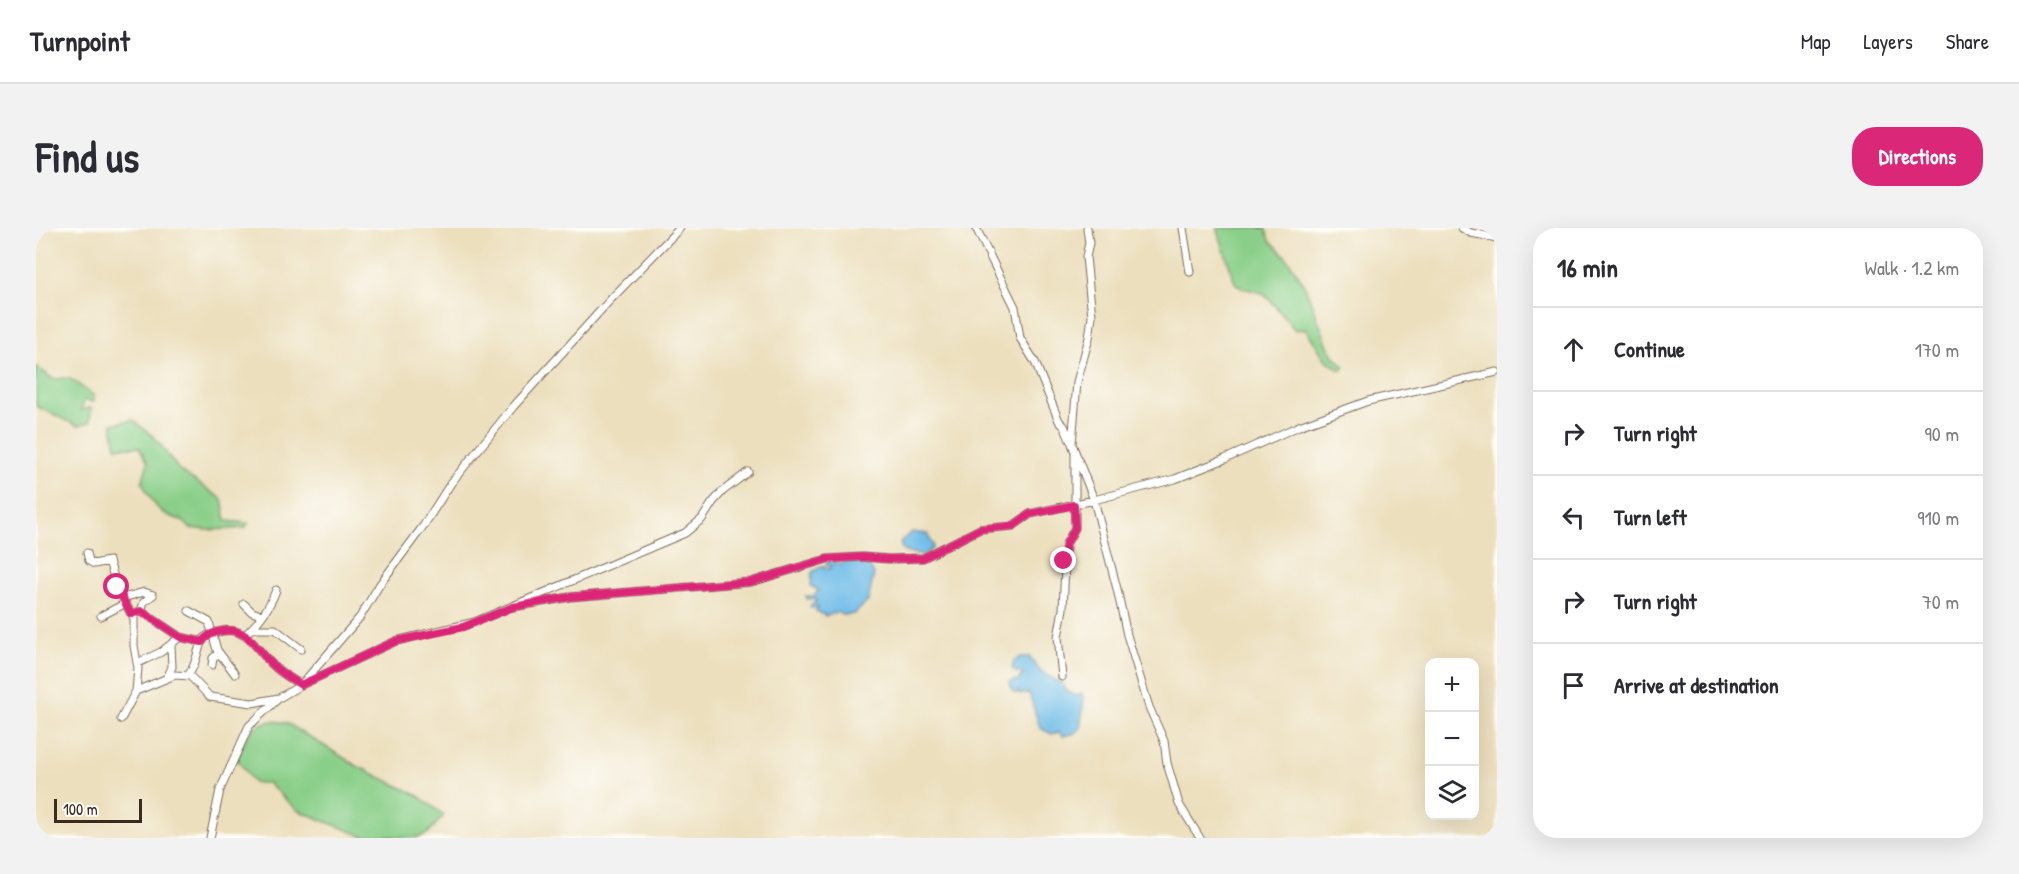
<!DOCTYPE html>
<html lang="en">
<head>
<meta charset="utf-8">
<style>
  :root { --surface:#fff; --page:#f2f2f3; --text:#2b2b33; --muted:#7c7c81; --line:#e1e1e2; --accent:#db2777 }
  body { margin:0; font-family:"Patrick Hand",sans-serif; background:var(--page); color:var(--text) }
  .controls { position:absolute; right:18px; bottom:18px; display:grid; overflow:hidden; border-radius:12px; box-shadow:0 6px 24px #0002 }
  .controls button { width:54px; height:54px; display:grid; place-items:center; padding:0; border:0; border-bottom:2px solid var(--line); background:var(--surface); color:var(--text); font:30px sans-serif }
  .scale { position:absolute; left:18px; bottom:15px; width:88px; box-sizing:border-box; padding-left:6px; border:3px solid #3b2a1e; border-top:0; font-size:16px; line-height:21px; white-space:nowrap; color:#3b2a1e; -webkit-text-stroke:4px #fdfcf7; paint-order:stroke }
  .stop { position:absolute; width:18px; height:18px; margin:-14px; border:4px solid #db2777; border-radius:50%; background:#fff }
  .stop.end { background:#db2777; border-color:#fff; box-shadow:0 2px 6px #0008 }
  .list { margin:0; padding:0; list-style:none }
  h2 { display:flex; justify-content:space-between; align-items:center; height:78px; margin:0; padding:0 24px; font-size:26px }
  h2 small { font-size:20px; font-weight:400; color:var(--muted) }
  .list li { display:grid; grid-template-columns:39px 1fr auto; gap:18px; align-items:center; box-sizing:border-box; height:84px; padding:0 24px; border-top:2px solid var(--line) }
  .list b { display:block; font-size:22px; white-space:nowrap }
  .list em { font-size:20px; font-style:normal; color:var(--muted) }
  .icon { flex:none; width:33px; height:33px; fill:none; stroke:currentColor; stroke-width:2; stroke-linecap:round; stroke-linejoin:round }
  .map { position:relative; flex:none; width:1461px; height:610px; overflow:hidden; border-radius:24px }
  header { display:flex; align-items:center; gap:36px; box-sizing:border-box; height:84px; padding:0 30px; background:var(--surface); border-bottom:2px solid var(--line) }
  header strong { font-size:28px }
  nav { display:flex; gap:33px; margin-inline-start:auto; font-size:21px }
  .intro { display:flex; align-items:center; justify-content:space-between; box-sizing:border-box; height:144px; padding:0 36px }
  h1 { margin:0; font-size:42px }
  .button { padding:15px 27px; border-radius:24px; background:var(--accent); color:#fff; font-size:21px; font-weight:700 }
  main { display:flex; gap:36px; padding:0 36px }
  aside { flex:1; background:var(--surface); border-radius:24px; box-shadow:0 6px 24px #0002 }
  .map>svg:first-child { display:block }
  .green { fill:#8acf89; stroke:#627c54; stroke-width:1.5 }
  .water { fill:#6ebce8; stroke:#547383; stroke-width:1.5 }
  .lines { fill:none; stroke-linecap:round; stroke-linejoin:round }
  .stream { stroke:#6ebce8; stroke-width:1.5 }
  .minor-casing { stroke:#796956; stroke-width:9 }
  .minor { stroke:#fff; stroke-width:7 }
  .route { stroke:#db2777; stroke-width:8 }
</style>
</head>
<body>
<header>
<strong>Turnpoint</strong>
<nav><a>Map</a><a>Layers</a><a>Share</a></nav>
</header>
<div class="intro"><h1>Find us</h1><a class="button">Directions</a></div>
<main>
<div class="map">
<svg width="1461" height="610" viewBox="0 0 1461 610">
  <rect width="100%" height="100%" fill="#fdfcf7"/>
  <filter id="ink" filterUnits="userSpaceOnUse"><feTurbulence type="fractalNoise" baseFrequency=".0167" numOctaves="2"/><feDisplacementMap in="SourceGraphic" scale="12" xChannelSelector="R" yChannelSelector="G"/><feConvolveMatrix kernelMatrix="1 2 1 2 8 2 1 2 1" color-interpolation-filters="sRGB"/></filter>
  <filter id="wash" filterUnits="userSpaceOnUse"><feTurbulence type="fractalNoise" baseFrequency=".008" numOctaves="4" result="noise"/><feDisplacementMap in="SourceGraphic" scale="24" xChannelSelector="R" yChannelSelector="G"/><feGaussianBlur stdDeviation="1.35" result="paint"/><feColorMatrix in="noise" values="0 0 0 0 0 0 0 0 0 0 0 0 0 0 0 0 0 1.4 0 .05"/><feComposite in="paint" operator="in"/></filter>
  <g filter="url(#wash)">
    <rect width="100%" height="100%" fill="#ecdfbd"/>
    <path class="green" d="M1181,0H1229L1234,12L1251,30L1268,56L1292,118L1298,128L1309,139L1305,143L1289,131L1270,101L1259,102C1253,95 1232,68 1226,65C1217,61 1207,63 1199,55Z
      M0,138L17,151L33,150L58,168V174L48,172L45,182L55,180L54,194L42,198L0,178Z
      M97,192L120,211L143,242L186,271L190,293L212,295L210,300L172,302L154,300C145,289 141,292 129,286C119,280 111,265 106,254L112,235L103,219H80L76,196Z
      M237,493L251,495L321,538L381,567L408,587L392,605L380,610L346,608L329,609L261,582L232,555H218L202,532C207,512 215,495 237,493Z"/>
    <path class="water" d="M876,304L891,306L897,317L896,321L887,327L869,324L865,319V313Z
      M818,331H828L838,346L832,373L818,386L807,387L802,384L790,388L780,383L782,379L775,380L774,377L781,373L779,370L771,371L770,368H777L782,364V362L775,358L776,344L788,337L789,340L794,341L795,338L791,337L790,334L794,332L802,336Z
      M985,429H993L1005,444L1025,455L1033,465L1039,468L1046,466L1048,470L1044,501L1039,505L1027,508L1023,504L1016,506L1004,500L993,465L984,466L982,463L980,465L976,463L974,454L983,452L986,447V444H980L976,441L978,433Z"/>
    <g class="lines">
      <path class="stream" d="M1171,608L1173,610"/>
    </g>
  </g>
  <g filter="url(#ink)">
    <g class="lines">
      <defs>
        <path id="minor" d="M940,0L979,79L984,110L999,134L1023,193L1028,198L1034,212
          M1051,0L1053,15L1050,29L1056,88L1053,110L1041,154L1036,216L1058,272L1081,361L1091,407L1113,479L1128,513L1131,535L1143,576L1164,610
          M1147,0L1154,44
          M1426,0L1435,5L1461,10
          M51,325L53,333L58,336L73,333L81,359L98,391V418L102,440L100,463
          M87,370L108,364L117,367
          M208,376L216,384L225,387
          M477,379L534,369L715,354L791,331L826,329L853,331L887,330L944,301L977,298L994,286L1058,272L1139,251L1189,231L1263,198L1332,173L1461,144
          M105,383L108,374L117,367
          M153,383L173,394L181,422L199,446
          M95,386L105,383L144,409L166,414
          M65,388L90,375
          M218,399L222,401H239L265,421
          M209,407C222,395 234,379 240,362
          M102,435L125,424L144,409
          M176,437L177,430L183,425
          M152,447C162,437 160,418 169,409C174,405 181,404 187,403C212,399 222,424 238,438C246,446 256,451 265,457L360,413L439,394L649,305L666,291L677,274L687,263L712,244
          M1026,449L1022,409L1027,381L1030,316L1039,300V225
          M131,450L136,439L135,417
          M85,491L100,463L139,447L154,448L174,469L216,475L243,470
          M174,610L184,562L213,498L243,470L265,457L324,389L344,356L388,297L415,255L477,179L575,71L644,0"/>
      </defs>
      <use href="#minor" class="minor-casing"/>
      <use href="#minor" class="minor"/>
    </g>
  </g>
  <g class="lines" filter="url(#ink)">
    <path class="route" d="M81,359L95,386L105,383L144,409L166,414C171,407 177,404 186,403C212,398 221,423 238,438C246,446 256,451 265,457L360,413L427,399L477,379L534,369L715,354L791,331L826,329L853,331L887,330L944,301L977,298L994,286L1038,277L1039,300L1030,316L1028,333"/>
  </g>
</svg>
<div class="controls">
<button>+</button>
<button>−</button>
<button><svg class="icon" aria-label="layers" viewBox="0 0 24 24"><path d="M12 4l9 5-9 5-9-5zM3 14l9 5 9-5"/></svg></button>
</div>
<div class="scale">100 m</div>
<div class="stop" style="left:81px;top:359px"></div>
<div class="stop end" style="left:1028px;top:333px"></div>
</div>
<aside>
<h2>16 min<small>Walk · 1.2 km</small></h2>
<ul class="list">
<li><svg class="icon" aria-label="ahead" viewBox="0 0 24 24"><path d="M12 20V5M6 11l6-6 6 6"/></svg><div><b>Continue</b></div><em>170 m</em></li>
<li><svg class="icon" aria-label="right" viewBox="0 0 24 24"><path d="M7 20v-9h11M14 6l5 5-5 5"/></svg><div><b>Turn right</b></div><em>90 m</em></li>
<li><svg class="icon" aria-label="left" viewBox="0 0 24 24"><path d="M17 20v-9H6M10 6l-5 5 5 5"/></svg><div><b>Turn left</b></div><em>910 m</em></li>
<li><svg class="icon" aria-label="right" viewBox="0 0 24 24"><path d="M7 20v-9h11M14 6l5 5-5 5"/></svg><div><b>Turn right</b></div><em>70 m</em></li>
<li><svg class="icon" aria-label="arrive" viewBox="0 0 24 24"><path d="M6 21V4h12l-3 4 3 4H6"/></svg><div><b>Arrive at destination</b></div></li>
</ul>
</aside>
</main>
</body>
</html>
